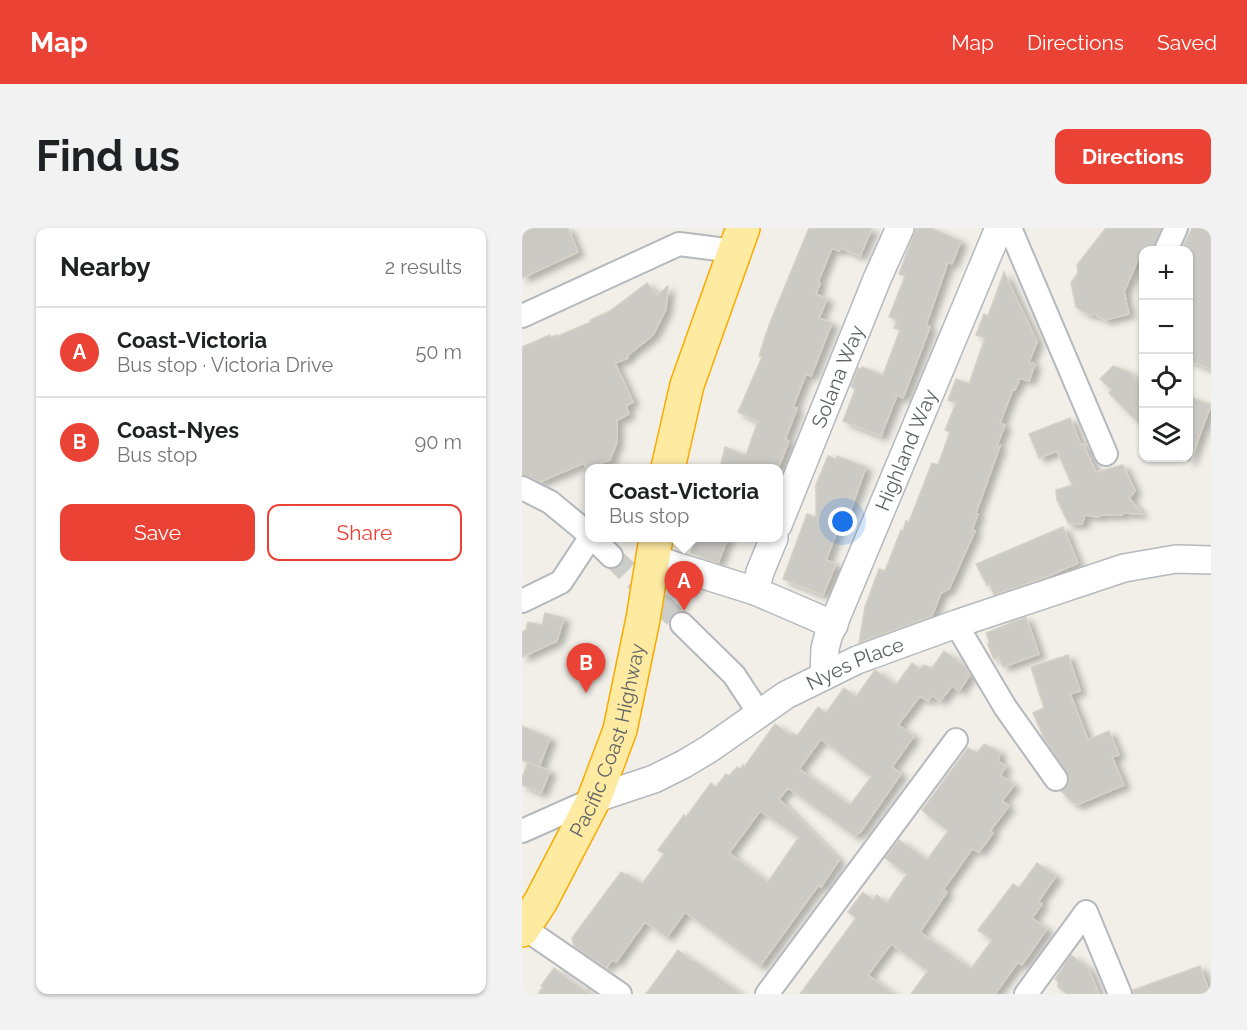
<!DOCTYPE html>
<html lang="en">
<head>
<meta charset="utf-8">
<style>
  :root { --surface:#fff; --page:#f2f2f2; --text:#202124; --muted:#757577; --line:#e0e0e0; --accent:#ea4335 }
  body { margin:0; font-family:Raleway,sans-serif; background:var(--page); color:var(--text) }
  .controls { position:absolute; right:18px; top:18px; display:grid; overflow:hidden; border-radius:12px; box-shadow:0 2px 4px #0004 }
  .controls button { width:54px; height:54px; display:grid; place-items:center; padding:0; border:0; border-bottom:2px solid var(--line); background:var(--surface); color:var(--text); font:30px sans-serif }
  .you { position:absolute; left:321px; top:294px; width:21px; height:21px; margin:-15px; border:4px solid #fff; border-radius:50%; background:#1a73e8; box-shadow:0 0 0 9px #1a73e833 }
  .badge { display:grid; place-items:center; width:39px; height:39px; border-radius:50%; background:var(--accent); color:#fff; font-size:20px; font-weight:700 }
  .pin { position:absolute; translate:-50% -50px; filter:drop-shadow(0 2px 3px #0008) }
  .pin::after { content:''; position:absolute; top:32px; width:21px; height:18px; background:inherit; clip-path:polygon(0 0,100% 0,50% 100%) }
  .popup { position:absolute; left:63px; top:236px; width:198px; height:78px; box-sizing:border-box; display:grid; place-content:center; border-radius:12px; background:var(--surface); filter:drop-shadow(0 2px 4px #0005); font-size:20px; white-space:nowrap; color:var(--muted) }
  .popup b { font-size:22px; color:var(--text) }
  .popup::after { content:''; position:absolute; left:50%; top:100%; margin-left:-12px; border:12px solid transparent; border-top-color:var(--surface) }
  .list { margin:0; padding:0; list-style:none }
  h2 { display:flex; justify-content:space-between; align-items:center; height:78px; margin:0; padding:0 24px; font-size:26px }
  h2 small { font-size:20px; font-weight:400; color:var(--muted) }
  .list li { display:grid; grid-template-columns:39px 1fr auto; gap:18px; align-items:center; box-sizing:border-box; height:90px; padding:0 24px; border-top:2px solid var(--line) }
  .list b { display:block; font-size:22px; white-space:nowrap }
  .list p { margin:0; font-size:20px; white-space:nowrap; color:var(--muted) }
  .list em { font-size:20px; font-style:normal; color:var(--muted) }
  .actions { display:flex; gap:12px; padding:18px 24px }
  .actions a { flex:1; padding:14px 0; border:2px solid var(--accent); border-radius:12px; text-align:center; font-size:21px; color:var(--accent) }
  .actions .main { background:var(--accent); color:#fff }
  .icon { flex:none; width:33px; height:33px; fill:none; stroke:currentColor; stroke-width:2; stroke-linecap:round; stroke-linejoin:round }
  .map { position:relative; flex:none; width:689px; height:766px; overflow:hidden; border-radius:12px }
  header { display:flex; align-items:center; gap:36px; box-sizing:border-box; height:84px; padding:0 30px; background:var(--accent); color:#fff }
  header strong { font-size:28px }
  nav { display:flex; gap:33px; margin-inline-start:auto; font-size:21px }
  .intro { display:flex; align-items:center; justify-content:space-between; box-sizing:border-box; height:144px; padding:0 36px }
  h1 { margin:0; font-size:42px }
  .button { padding:15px 27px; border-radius:12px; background:var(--accent); color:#fff; font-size:21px; font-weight:700 }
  main { display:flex; gap:36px; padding:0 36px }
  aside { flex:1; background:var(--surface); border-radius:12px; box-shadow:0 2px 4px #0004 }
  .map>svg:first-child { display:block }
  .building { fill:#cccac5; stroke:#d6d1c6; stroke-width:1.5; fill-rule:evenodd; filter:url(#shadow) }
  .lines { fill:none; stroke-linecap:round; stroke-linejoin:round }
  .minor-tunnel { stroke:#ccccc8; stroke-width:22; stroke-dasharray:22 11; stroke-linecap:butt }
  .minor-casing { stroke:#b5b8bc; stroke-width:26 }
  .tertiary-casing { stroke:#b5b8bc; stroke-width:30 }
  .trunk-casing { stroke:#f9ab00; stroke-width:36 }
  .minor { stroke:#fff; stroke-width:22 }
  .tertiary { stroke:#fff; stroke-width:27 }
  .trunk { stroke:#feeaa1; stroke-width:33 }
  .labels { text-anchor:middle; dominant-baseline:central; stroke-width:4.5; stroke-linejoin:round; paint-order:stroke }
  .street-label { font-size:20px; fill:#5f6368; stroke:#fff }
</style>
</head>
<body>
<header>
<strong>Map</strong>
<nav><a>Map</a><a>Directions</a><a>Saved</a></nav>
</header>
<div class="intro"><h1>Find us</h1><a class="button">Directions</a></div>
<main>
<aside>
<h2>Nearby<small>2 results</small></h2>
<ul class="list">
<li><span class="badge">A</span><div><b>Coast-Victoria</b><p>Bus stop · Victoria Drive</p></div><em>50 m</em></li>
<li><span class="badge">B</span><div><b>Coast-Nyes</b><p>Bus stop</p></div><em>90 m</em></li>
</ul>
<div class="actions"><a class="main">Save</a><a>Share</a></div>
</aside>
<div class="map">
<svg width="689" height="766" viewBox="0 0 689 766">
  <defs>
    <filter id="shadow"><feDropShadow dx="6" dy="4" stdDeviation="3" flood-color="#0004"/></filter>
  </defs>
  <rect width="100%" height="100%" fill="#f1efe8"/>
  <path class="building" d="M0,0H46L56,24L0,50Z
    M287,0H350L338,28L319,20L317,23L310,20L296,54L298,55L294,66L305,71L297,90L310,95L289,148L284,146L271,179L275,180L263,212L267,213L256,240H198L203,219L224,227L236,193L216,184L240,129L237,128L247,97Z
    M394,0H409L439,13L430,36L426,34L404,97L408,99L381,170L375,167L359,208L321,193L333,162L329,158L336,140L339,141L340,139L361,147L378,102L372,100L375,92L367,89L383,48L377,46Z
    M584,0H639L631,22H620L602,64L607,86L583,92L573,86L567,87L554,79L549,55L556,45L555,37Z
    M670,0H689V141L666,132V22H659Z
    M482,44L515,114L507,134L513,136L507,153L498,150L493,162L491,161L478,195L483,197L474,220L478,218L454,285L456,286L450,302L453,303L427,361L419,365L410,388L337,415L343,379L357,341L363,343L379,302L381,303L384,293L387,294L410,235L416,237L428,204L423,202L434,175L426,172L434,151L447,156L463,110L454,107L462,86L466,88Z
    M125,55L135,67L146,58L144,81L131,107L105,128L106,130L93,135L111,174L104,178L107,186L95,192V214L88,232L65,241L62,235L18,254L0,246V119L28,107L29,109L35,107L36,108L69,94L68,92L88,83Z
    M591,138L607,144L621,159V200L587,165L590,162L578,151Z
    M666,168L689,177L668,233H666Z
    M548,190L559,217L561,216L574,244L601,237L613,263L607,270L620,286L601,285L600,287H578L577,289L563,287L560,296H547L535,272L534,262L550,257L535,223L517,230L507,206Z
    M306,228L314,231L315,228L344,239L324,295L319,293L304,332L314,336L301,367L261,351L285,286L294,289V257Z
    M541,299L556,335L524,349L472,367L468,356L465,357L454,336Z
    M174,309H206L196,335L169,325Z
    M23,385L42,390L35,413L0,429V404L4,402L6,394L20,397Z
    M504,389L517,426L481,439L477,429L472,431L466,417L467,413L464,405Z
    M422,423L444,439L448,447L437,463L430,458L418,473L410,467L406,473L398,468L376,497L392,508L370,539L379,546L338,605L336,604L333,608L266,560L257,571L317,632L299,659L297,657L293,662L238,738L163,684L145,709L123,694L94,734L90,732L84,740L52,718L50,710L99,644L104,647L105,646L120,656L142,626L136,622L162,587L164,589L189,555L194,559L204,546L207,548L215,539L218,541L221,537L222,539L253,496L268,507L270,505L275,508L296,479L304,485L322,460L334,469L353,442L374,457L390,435L398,441L402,437L410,440ZM299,511L349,549L328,577L277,541ZM238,583L277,609L246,654L207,625Z
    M546,427L558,463L548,466L566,512L587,503L597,527L590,529L602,557L557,576H552L539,563L546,557L547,549L522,510L511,485L522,480L509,439Z
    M0,498L28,510L17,539L0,532Z
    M462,516L478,524L476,533L484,539L478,547L492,557L480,573L487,578L468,603L471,605L457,624L450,621L421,662L425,664L398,704L449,741L470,712L456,702L491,656L497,660L515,635L534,648L516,674L520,676L510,690L525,701L500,737L496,734L473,766H389L406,743L369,716L346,747L372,766H278L334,690L326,684L341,664L351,672L355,667L365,675L385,646L363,630L377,612L405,632L426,603L400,582L446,520L455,525Z
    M6,534L28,543L19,565L0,557V550Z
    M156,722L170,733L171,732L219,766H124Z
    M549,727L566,740L577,766H545L536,759V753L533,751Z
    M678,738L688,766H611V762Z
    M32,740L67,766L65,760L69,762L67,766H16L21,759L19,758Z"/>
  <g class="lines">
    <path class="minor-tunnel" d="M89,328L160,396"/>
    <defs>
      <path id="minor" d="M488,0L584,226
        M644,22L654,0
        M0,88L157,16L212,23
        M0,260L28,274L68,307
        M71,310L89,328
        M0,373L39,354L68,310
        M160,396L212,447L237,485
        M434,396L483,479L534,551
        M0,603L72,571
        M564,684L598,766
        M2,700L98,766
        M245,766L434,512
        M504,766L564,684"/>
      <g id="tertiary">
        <path id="s1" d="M256,297L355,51L378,0"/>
        <path d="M131,331L233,363L312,397"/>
        <path d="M233,363L238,344L252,310"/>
        <path id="s2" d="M302,448L303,421L306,409L477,0"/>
        <path id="s3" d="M72,571L132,551L162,536L187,521L264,467L335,432L434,396L602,340L654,331L689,332"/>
      </g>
      <g id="trunk">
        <path d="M146,240L165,157L221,0"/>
        <path id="s4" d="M0,702L19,673L72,571L98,502L121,391L134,310"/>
      </g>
    </defs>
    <use href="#minor" class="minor-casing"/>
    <use href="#tertiary" class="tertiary-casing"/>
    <use href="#trunk" class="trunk-casing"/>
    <use href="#minor" class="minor"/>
    <use href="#tertiary" class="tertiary"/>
    <use href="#trunk" class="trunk"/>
  </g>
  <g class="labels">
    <g class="street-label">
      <text stroke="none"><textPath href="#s1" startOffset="160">Solana Way</textPath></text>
      <text stroke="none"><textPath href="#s2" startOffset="242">Highland Way</textPath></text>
      <text stroke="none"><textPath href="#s3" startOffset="296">Nyes Place</textPath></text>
      <text stroke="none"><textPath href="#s4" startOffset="210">Pacific Coast Highway</textPath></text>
    </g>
  </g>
</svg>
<div class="controls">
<button>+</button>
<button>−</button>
<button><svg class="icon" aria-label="locate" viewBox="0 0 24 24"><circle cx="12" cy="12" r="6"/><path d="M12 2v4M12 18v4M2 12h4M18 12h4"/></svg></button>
<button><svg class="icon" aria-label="layers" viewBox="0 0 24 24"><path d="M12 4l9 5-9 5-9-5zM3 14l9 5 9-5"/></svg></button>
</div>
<div class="you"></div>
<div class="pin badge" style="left:162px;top:383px">A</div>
<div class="popup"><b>Coast-Victoria</b>Bus stop</div>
<div class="pin badge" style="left:64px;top:465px">B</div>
</div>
</main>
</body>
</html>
